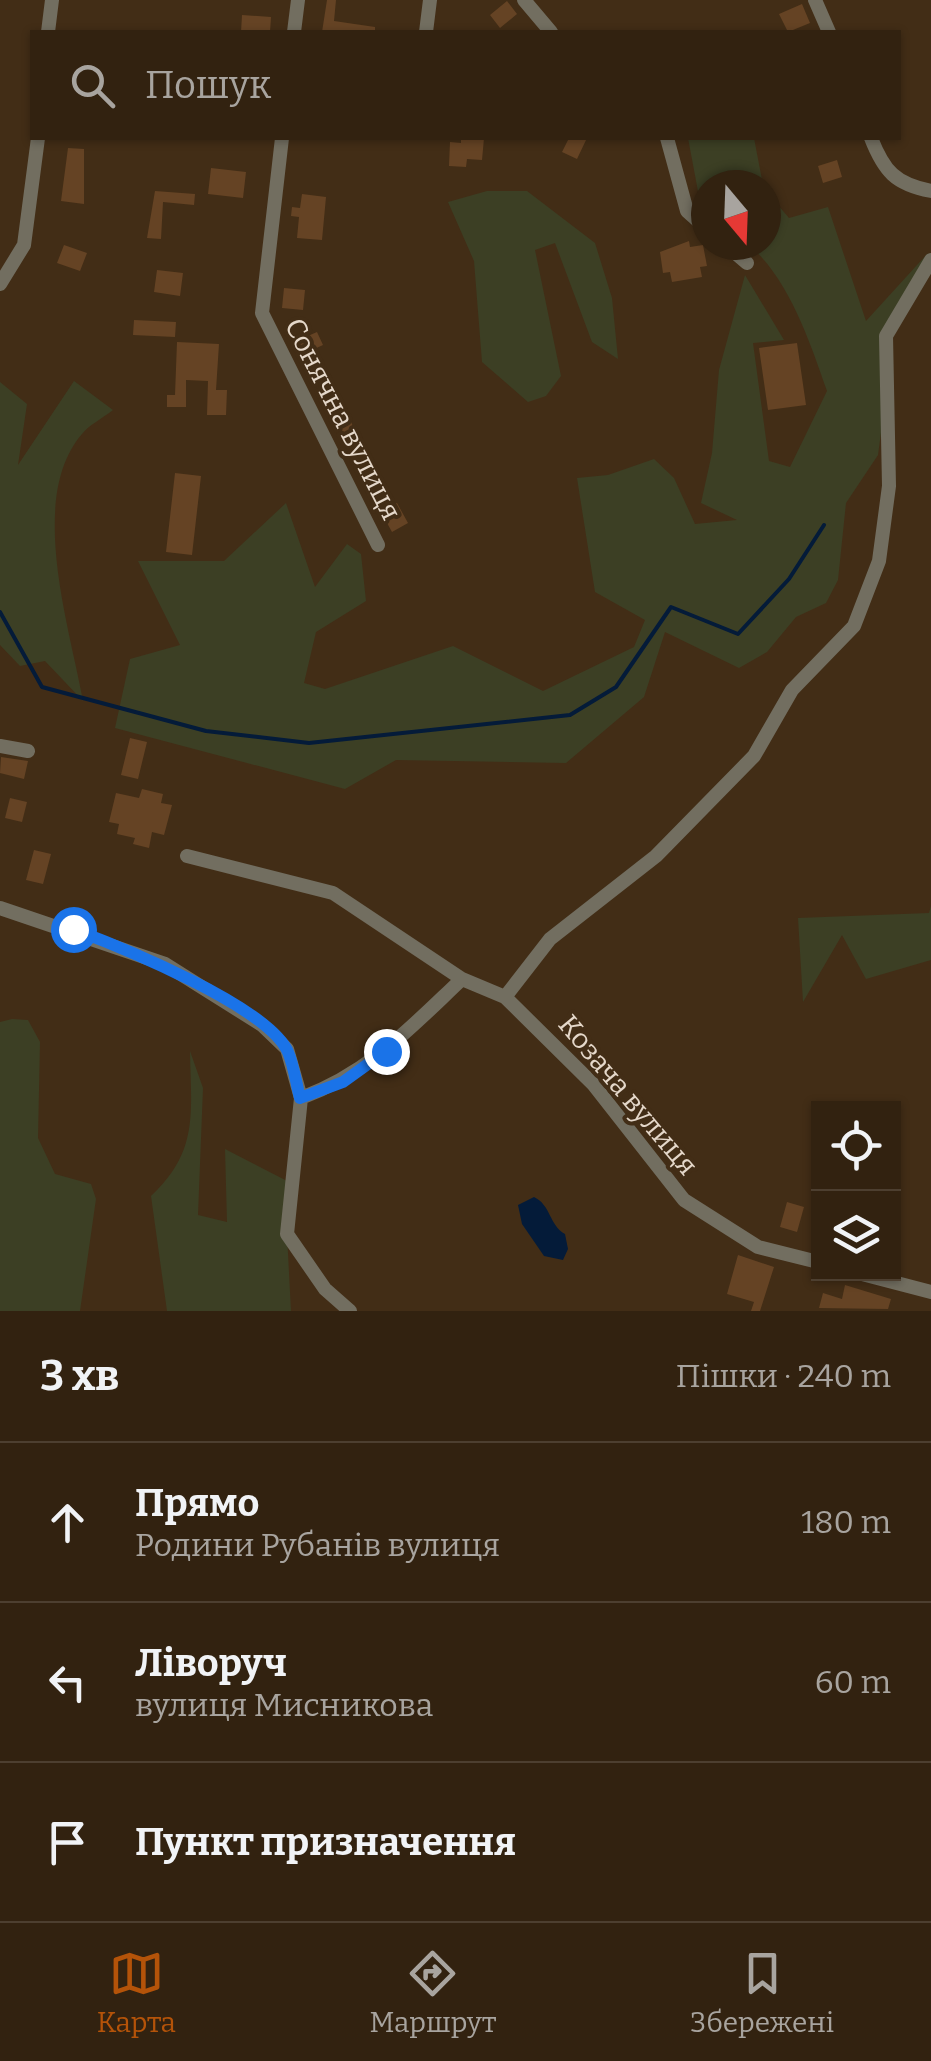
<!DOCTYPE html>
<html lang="uk">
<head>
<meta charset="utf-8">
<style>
  :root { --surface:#322210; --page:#3a2a19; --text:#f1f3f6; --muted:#a8a49f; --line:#4d3f30; --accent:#b45309 }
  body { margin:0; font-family:Bitter,serif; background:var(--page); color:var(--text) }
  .controls { position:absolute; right:30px; bottom:30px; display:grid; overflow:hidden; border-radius:0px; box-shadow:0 2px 8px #0004 }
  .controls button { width:90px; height:90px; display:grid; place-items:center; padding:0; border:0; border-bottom:2px solid var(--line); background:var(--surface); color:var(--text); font:50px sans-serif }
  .compass { position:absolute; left:691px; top:170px; width:90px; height:90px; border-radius:50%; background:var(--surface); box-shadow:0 2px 8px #0004; rotate:161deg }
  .stop { position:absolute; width:30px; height:30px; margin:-22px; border:8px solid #1a73e8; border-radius:50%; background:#fff }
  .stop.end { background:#1a73e8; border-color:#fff; box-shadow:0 2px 10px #0008 }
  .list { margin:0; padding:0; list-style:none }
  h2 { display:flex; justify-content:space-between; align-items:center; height:130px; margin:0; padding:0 40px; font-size:42px }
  h2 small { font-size:32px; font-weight:400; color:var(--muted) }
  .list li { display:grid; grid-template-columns:65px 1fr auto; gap:30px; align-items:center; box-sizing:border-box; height:160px; padding:0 40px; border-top:2px solid var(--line) }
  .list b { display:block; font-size:38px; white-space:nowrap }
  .list p { margin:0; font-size:32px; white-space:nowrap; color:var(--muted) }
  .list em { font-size:32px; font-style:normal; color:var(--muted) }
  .icon { flex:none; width:55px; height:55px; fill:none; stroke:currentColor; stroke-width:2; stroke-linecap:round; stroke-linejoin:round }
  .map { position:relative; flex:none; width:931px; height:1311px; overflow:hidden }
  .search { position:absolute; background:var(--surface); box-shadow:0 2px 8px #0004; left:30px; right:30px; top:30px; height:110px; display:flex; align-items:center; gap:25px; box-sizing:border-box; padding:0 35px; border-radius:0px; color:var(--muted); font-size:38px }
  .sheet { height:610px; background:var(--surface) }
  nav { display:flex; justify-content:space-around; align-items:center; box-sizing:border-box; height:140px; border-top:2px solid var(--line); background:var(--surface); font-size:28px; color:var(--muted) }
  nav a { display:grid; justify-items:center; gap:5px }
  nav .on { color:var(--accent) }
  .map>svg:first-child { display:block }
  .green { fill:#3c3f24 }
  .water { fill:#041b39 }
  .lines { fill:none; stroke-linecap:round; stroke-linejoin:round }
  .stream { stroke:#041b39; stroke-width:4 }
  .building { fill:#654324 }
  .minor { stroke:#726e60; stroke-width:14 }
  .route { stroke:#1a73e8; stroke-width:12 }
  .labels { text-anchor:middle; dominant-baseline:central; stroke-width:8; stroke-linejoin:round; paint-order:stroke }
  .street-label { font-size:28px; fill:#e5d8ca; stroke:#422d16 }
</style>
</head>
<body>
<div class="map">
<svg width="931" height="1311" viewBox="0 0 931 1311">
  <rect width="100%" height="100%" fill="#422d16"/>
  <path class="green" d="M688,138H754L763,185H706V208L700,202Z
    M487,191H527L595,243L612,298L618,359L592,342L555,243L535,250L561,376L546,396L528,402L482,362L474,261L448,202Z
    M766,191L789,218L828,207L866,321L928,253L883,345L886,396L878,455L846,503L838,580L826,603L796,617L767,652L739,668L665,632L644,697L566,763L396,760L345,789L115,728L130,659L180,645L138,561H224L286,503L315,587L347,544L361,554L366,601L316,632L304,683L325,689L453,646L543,691L634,647L645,620L595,592L577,478L608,475L654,459L674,478L695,524L737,520L701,503L712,453L719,370L745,275L784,340L753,343L769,461L790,467L827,391C810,342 789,279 749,245H766Z
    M74,381L113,410C103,418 89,425 82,434C27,498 70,627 83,701L45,661L20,666L0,645V382L27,404L18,465Z
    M931,906V960L866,979L842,935L803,1002L798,918L929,913Z
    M12,1019L28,1020L40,1042L38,1138L55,1174L91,1184L96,1199L80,1311H0V1022Z
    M190,1051L203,1088L198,1215L227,1222L225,1149L293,1184L287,1234L291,1311H167L151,1196C199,1151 191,1113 190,1051Z"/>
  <path class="water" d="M534,1197C551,1205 549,1225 565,1234L568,1249L563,1260L544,1256L522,1224L518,1205Z"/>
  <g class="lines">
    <path class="stream" d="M0,612L42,687L206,731L309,743L570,715L616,687L671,607L738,634L789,579L824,525"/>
  </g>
  <path class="building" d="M327,0H336L334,21L375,27V32H322Z
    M507,1L517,14L500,28L490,15Z
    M802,4L810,23L788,32L779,14Z
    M242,15L271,17L270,32H241Z
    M461,138H484L482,160L467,159L466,167L449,166L450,142L461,143Z
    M569,138H587L577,159L562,152Z
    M68,148L84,149V204L61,201Z
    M837,160L842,177L823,183L818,166Z
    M211,168L246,172L243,198L208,194Z
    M155,191L195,194L194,205L163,202L161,239L147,238Z
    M302,194L326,197L322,240L297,238L299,217L291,216L292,207L300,208Z
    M689,241L690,247L703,245L707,266L700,267L702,277L672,282L670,272L663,273L660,252Z
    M64,245L87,253L80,271L57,263Z
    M157,270L183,273L180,296L154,292Z
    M284,288L305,290L303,310L282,308Z
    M134,320L176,322L175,337L133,335Z
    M317,332L323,345L312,350L319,364L306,370L294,342Z
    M177,342L219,344L216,390H227L226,415H207L208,381L186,380V407H167V395H175Z
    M797,343L806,405L768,410L759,348Z
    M349,417L358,438L344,445L334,424Z
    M175,473L201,476L192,555L166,552Z
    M397,503L408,523L392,532L381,512Z
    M130,738L147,742L138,779L121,775Z
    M1,757L28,761L24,779L0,773Z
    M142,789L163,794L161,803L172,805L164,835L152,832L149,848L133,844L135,838L117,834L119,824L109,822L116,793L139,798Z
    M10,798L27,802L22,822L5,818Z
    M34,850L51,854L43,884L26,880Z
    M787,1202L804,1207L797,1232L780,1227Z
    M738,1255L774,1267L760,1311H751L754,1302L727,1294Z
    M845,1285L891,1299L888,1309L819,1308L823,1293L842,1299Z"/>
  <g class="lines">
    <path class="minor" d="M524,0L551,32
      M815,0L829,32
      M48,32L52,0
      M294,32L298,0
      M426,32L430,0
      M282,138L262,313L378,545
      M667,138L687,211L706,228
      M871,138C884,171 895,184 931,191
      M726,245L747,263
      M0,284L24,245L38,138
      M0,746L28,751
      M187,856L333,893L462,979L505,997L593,1084L684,1200L758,1247L818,1262
      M0,908L165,964L262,1025L287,1049L301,1098L287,1234L325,1289L350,1311
      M505,997L550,939L656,856L754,756L792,690L854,626L879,561L889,486L886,336L931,260
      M301,1098C369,1073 410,1028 462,979
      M862,1274L931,1292"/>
  </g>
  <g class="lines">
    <path class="route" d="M73,929C121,947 267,1006 288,1052C294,1066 296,1083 300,1098L343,1082L386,1051"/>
  </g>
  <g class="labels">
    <g class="street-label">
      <text transform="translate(343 419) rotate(63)">Сонячна вулиця</text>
      <text transform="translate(628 1095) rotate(50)">Козача вулиця</text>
    </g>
  </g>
</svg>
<div class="controls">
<button><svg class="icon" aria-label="locate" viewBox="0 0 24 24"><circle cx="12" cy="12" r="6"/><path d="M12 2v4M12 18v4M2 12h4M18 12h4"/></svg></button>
<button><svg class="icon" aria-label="layers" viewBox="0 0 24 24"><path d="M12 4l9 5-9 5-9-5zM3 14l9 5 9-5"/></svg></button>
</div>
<svg class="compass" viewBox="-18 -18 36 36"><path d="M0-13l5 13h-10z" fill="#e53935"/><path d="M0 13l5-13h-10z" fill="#a8a49f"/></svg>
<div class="stop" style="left:73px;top:929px"></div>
<div class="stop end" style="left:386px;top:1051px"></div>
<div class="search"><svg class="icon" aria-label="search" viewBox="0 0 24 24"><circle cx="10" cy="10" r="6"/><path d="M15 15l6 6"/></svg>Пошук</div>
</div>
<section class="sheet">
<h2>3 хв<small>Пішки · 240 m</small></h2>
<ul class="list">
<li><svg class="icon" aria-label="ahead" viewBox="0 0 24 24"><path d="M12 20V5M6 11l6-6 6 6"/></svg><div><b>Прямо</b><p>Родини Рубанів вулиця</p></div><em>180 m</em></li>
<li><svg class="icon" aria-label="left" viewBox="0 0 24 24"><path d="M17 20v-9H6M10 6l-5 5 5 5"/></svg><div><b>Ліворуч</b><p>вулиця Мисникова</p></div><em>60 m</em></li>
<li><svg class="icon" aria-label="arrive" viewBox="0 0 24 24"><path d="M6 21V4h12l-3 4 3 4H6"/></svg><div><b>Пункт призначення</b></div></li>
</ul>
</section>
<nav>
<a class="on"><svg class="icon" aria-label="map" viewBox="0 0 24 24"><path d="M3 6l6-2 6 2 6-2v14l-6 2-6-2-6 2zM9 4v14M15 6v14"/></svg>Карта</a>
<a><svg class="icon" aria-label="directions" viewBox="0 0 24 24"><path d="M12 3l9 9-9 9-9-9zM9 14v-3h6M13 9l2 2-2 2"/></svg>Маршрут</a>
<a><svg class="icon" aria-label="saved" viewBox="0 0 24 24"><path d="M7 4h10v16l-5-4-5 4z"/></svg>Збережені</a>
</nav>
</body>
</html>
